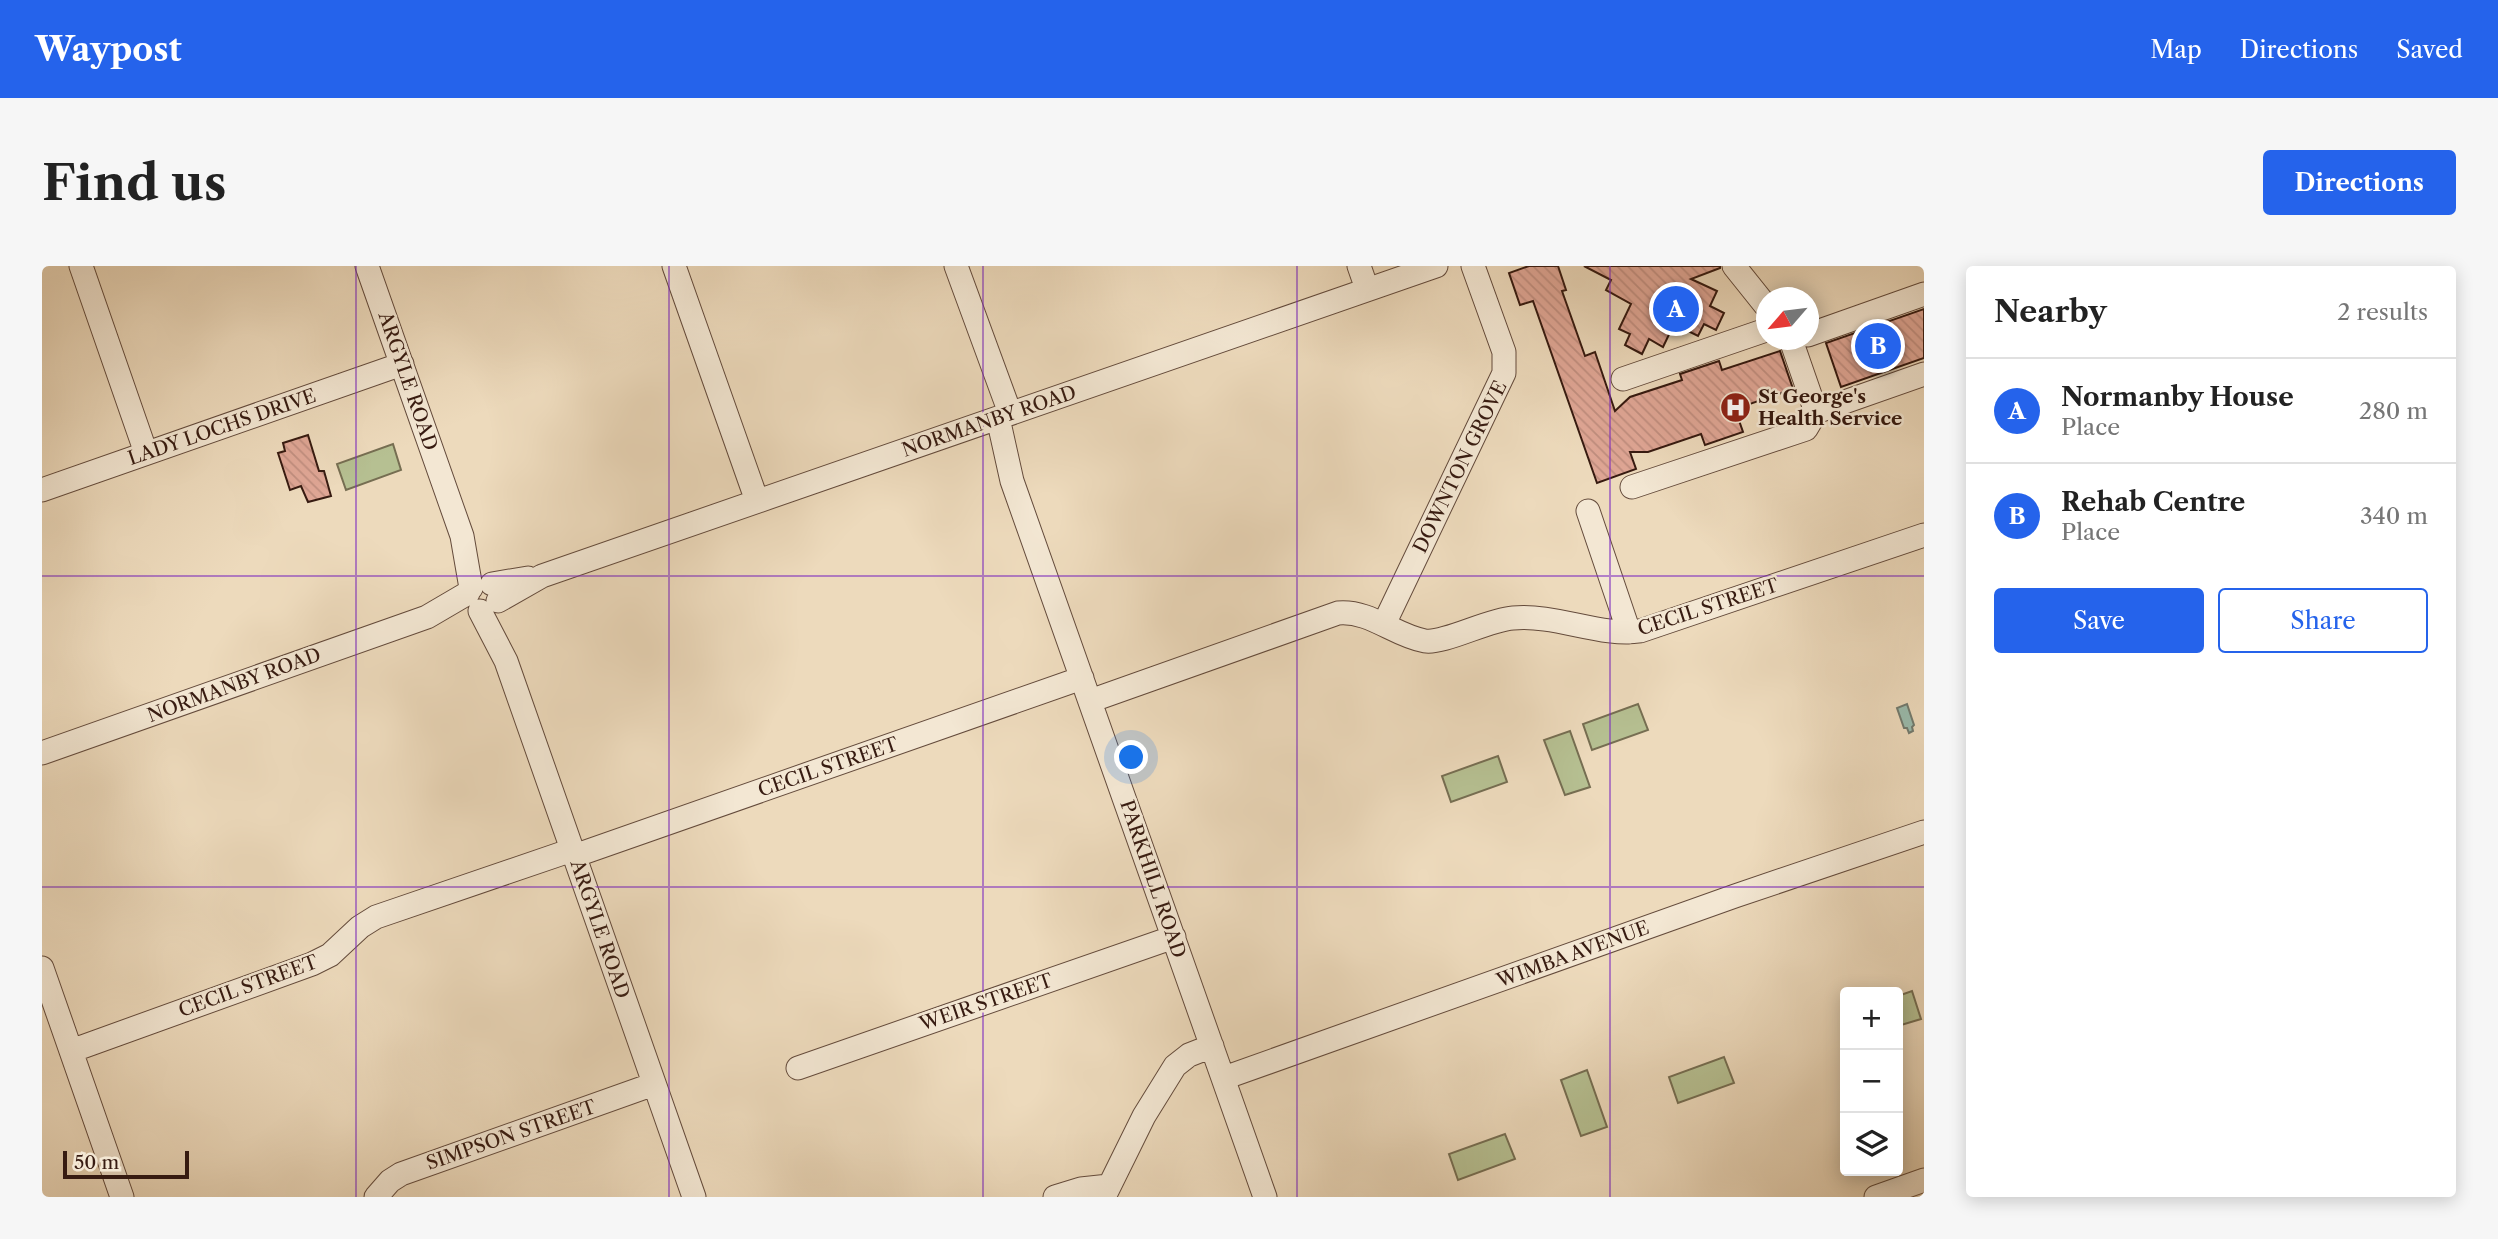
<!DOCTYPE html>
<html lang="en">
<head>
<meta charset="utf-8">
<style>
  :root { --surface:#fff; --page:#f6f6f6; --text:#222; --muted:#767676; --line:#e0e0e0; --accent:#2563eb }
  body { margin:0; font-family:"Libre Caslon Text",serif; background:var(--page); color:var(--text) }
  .controls { position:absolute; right:21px; bottom:21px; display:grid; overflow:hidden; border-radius:7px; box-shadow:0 4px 18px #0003 }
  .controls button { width:63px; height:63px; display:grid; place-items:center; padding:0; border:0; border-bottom:2px solid var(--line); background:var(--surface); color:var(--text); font:35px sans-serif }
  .compass { position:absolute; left:1714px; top:21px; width:63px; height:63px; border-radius:50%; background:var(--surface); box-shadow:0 4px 18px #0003; rotate:242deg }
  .scale { position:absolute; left:21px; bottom:18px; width:126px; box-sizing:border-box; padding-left:7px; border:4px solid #371b11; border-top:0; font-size:19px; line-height:24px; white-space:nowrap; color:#371b11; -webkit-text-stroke:5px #f3e7d3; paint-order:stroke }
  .you { position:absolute; left:1090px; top:492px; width:24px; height:24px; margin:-18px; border:5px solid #fff; border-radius:50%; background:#1a73e8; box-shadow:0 0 0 10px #1a73e833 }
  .badge { display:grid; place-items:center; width:46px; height:46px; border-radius:50%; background:var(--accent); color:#fff; font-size:23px; font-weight:700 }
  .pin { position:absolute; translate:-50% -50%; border:4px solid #fff; box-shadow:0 2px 7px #0006 }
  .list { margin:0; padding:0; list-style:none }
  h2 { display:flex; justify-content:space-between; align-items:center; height:91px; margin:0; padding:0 28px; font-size:30px }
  h2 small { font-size:23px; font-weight:400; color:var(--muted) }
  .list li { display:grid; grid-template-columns:46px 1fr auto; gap:21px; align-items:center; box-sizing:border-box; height:105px; padding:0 28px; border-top:2px solid var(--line) }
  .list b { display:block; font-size:26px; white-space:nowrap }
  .list p { margin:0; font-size:23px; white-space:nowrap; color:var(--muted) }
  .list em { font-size:23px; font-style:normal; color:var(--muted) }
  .actions { display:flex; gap:14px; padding:21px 28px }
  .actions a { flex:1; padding:16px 0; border:2px solid var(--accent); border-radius:7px; text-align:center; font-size:24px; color:var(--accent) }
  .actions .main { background:var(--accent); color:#fff }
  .icon { flex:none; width:38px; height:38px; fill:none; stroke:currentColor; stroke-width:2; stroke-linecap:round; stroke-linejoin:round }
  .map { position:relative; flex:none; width:1882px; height:931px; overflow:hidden; border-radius:7px }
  header { display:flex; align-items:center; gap:42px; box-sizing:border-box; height:98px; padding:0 35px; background:var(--accent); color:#fff }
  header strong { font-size:33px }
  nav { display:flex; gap:38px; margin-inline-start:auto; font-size:24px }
  .intro { display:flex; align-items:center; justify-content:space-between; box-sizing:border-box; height:168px; padding:0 42px }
  h1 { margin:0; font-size:49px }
  .button { padding:18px 32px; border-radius:7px; background:var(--accent); color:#fff; font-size:24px; font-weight:700 }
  main { display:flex; gap:42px; padding:0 42px }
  aside { flex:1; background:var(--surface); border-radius:7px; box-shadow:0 4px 18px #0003 }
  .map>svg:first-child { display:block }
  .green { fill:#b6c092; stroke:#766e52; stroke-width:2 }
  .water { fill:#9abbad; stroke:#727b6f; stroke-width:2 }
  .building { fill:url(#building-back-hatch); stroke:#371b11; stroke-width:2 }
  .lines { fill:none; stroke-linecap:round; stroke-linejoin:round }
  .minor-casing { stroke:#644b3c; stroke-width:25 }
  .minor { stroke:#f3e7d3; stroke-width:23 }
  .grid { fill:none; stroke:#7b2cbf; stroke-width:2; stroke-opacity:0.55 }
  .labels { text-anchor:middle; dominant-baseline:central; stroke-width:5; stroke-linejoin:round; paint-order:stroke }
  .street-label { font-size:19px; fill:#371b11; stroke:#f3e7d3 }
  .poi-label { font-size:19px; font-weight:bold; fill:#371b11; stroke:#f3e7d3; text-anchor:start }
</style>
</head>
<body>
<header>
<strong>Waypost</strong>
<nav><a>Map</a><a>Directions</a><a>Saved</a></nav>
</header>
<div class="intro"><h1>Find us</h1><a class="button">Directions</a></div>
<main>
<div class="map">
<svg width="1882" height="931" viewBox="0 0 1882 931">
  <defs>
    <pattern id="building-back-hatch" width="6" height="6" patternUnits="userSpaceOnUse" patternTransform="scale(1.75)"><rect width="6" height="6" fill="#dfa695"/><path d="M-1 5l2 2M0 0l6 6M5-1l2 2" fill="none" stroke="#c08e7f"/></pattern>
  </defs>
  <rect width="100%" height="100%" fill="#eddabc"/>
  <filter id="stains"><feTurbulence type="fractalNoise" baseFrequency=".00286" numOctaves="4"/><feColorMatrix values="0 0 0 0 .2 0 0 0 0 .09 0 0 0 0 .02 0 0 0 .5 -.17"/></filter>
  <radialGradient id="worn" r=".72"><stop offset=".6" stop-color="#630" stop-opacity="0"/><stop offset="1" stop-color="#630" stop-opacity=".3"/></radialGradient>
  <path class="green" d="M351,178L359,204L304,224L295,198Z
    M1596,438L1606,464L1550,484L1541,458Z
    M1528,465L1548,521L1523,529L1502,474Z
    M1456,490L1465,516L1409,536L1400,510Z
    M1870,725L1879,753L1856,760V730Z
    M1682,791L1692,817L1636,837L1627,811Z
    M1545,804L1565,861L1539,870L1519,814Z
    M1463,868L1473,893L1416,914L1407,888Z"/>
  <path class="water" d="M1865,438L1872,459L1870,461L1871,465L1867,467L1865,462H1862L1855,442Z"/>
  <path class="building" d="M1487,0H1516L1524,24L1520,25L1543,90L1553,86L1573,145L1588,131L1640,114L1638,108L1677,95L1680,104L1738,85L1751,123L1693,143L1701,166L1663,179L1659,168L1606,186H1588L1594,203L1555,217L1491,35L1478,39L1467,7Z
    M1542,0H1678V2L1649,13L1675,25L1668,40L1682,47L1674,64L1662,58L1656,70L1632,58L1621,81L1607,73L1600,88L1583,79L1588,68L1577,63L1589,38L1564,24L1569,14Z
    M1882,43V92L1799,121L1784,77Z
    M266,169L277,205H282L289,230L266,236L259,220L248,224L236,187L243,185L241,177Z"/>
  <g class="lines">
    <defs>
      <path id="minor" d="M39,0L104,187
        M325,0L420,270L429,322
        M632,0L715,235
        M914,0L968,147
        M1317,0L1325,23
        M1692,0L1724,40
        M1766,69L1882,28
        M1749,74L1774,146
        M1581,113L1724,64
        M956,152L970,215L1223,931
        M1590,221L1764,163L1774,146L1882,108
        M0,224L360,98
        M1546,245L1587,366
        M450,318L486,312
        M456,335L500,310L1394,0
        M438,345L464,395L652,931
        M1342,358L1462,107V86L1431,0
        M1048,435L1296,347C1328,344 1353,370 1383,375C1402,378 1445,354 1471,352C1514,348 1559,371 1598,365L1882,269
        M0,487L385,351L426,327
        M532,590L1040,412
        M0,702L80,931
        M29,785L270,698L288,689L318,661L334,651L530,584
        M756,802L1132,671
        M1182,812L1693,630L1882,566
        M334,931L348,915L359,908L612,818
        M1013,931L1039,923L1067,920
        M1062,931L1102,850L1133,800L1147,789L1170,780
        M1834,931L1882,914"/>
    </defs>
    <use href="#minor" class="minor-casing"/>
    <use href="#minor" class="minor"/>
  </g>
  <path class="grid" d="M314,0V931M627,0V931M941,0V931M1255,0V931M1568,0V931M0,310H1882M0,621H1882"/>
  <defs>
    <symbol id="hospital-disc" viewBox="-11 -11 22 22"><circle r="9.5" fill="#8f2418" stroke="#f3e7d3"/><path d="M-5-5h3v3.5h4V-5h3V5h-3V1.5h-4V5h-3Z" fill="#fff"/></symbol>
  </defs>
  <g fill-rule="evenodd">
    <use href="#hospital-disc" x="1676" y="124" width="35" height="35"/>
  </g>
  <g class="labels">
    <g class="street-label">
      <text transform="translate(366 115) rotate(71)">ARGYLE ROAD</text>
      <text transform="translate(947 155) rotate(-19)">NORMANBY ROAD</text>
      <text transform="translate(180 161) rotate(-19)">LADY LOCHS DRIVE</text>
      <text transform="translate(1418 201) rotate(-64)">DOWNTON GROVE</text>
      <text transform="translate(1666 341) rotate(-18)">CECIL STREET</text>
      <text transform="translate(192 419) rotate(-20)">NORMANBY ROAD</text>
      <text transform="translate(786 501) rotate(-19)">CECIL STREET</text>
      <text transform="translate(1111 613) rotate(71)">PARKHILL ROAD</text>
      <text transform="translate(558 663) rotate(71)">ARGYLE ROAD</text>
      <text transform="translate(1531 688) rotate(-20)">WIMBA AVENUE</text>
      <text transform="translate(206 720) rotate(-20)">CECIL STREET</text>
      <text transform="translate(944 736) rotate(-19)">WEIR STREET</text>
      <text transform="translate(469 869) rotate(-19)">SIMPSON STREET</text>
    </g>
    <g class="poi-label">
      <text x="1716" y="130">St George's<tspan x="1716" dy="22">Health Service</tspan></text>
    </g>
  </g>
  <rect width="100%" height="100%" filter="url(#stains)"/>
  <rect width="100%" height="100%" fill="url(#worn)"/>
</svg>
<div class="controls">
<button>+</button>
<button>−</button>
<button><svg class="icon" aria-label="layers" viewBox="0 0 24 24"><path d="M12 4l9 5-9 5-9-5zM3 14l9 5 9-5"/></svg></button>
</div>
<svg class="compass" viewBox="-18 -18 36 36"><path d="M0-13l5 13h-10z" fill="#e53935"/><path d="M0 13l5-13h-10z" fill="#767676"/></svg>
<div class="scale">50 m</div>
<div class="you"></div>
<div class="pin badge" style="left:1634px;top:43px">A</div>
<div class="pin badge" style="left:1836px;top:80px">B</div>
</div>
<aside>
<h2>Nearby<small>2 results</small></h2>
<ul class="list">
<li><span class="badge">A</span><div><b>Normanby House</b><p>Place</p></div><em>280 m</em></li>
<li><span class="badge">B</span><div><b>Rehab Centre</b><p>Place</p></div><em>340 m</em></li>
</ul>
<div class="actions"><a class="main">Save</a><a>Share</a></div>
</aside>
</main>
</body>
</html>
